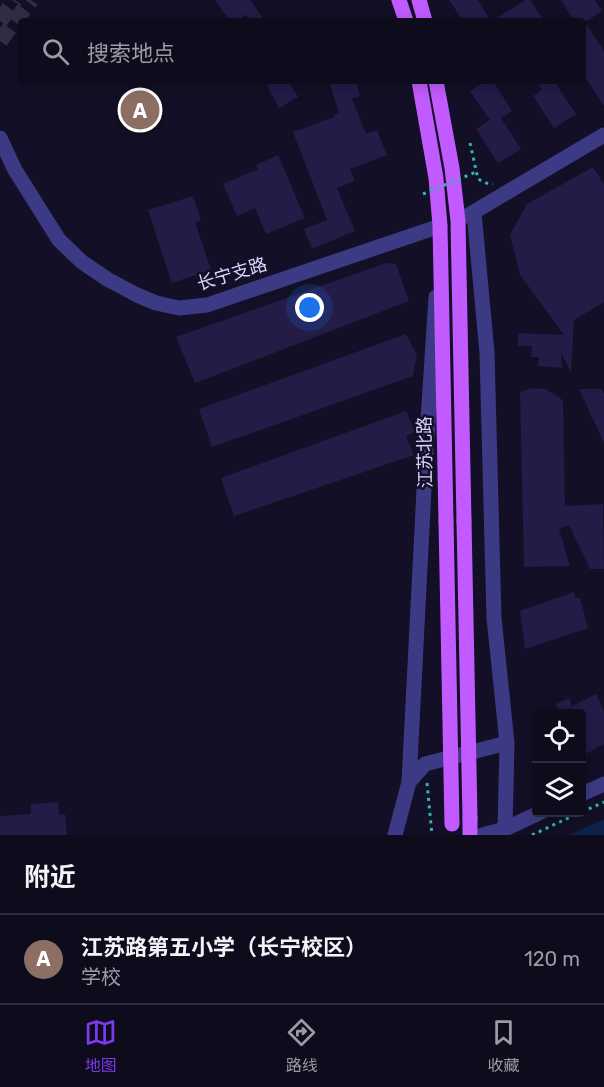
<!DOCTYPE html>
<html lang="zh">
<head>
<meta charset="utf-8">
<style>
  :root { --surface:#0e0b1c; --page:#1c1929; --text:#f1f3f6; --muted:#9b9ba3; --line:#2e2b3b; --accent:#7c3aed }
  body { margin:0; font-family:Rubik,"Noto Sans SC",sans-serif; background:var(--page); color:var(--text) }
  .controls { position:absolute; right:18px; bottom:18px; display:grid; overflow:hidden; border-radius:6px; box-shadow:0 3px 15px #0003 }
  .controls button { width:54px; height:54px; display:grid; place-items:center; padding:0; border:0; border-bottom:2px solid var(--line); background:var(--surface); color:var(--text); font:30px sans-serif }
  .you { position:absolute; left:310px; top:308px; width:21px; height:21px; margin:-15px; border:4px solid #fff; border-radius:50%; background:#1a73e8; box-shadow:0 0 0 9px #1a73e833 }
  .badge { display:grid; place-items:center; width:39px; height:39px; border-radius:50%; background:var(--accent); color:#fff; font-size:20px; font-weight:700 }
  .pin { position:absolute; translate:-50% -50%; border:3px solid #fff; box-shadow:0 2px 6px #0006 }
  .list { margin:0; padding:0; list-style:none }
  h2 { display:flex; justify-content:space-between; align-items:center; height:78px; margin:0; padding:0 24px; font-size:26px }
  h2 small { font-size:20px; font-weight:400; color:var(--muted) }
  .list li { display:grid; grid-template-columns:39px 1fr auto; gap:18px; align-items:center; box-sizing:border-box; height:90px; padding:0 24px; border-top:2px solid var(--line) }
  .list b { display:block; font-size:22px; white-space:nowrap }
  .list p { margin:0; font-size:20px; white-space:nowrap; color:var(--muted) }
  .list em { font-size:20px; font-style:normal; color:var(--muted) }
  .icon { flex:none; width:33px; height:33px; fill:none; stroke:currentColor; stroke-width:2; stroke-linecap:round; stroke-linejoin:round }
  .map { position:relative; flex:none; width:604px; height:835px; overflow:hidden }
  .search { position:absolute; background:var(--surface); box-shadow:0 3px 15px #0003; left:18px; right:18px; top:18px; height:66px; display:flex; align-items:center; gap:15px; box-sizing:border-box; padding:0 21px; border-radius:6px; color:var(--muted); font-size:22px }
  .sheet { height:168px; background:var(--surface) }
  nav { display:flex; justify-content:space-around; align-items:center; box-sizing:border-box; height:84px; border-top:2px solid var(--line); background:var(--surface); font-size:16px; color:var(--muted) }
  nav a { display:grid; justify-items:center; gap:3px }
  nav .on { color:var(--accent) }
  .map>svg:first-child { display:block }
  .water { fill:#0c2248 }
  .building { fill:#241b47 }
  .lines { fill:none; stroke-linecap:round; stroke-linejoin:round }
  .trunk-tunnel { stroke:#312d47; stroke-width:16; stroke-dasharray:16 8; stroke-linecap:butt }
  .path { stroke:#2fb8b0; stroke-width:3; stroke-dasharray:3 4.5; stroke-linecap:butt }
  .minor { stroke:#3d3a85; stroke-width:15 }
  .tertiary { stroke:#3d3a85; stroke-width:15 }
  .primary { stroke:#c25bff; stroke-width:15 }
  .path-bridge { stroke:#2fb8b0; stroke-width:3; stroke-dasharray:3 4.5; stroke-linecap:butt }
  .primary-bridge { stroke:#c25bff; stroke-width:15 }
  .labels { text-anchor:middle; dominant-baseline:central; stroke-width:5; stroke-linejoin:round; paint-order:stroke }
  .street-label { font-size:18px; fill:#d9d4ff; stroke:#130f26 }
</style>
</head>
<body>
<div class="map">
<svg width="604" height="835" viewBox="0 0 604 835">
  <rect width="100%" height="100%" fill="#130f26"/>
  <path class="water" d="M604,819V835H569Z"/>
  <path class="building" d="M215,0H250L265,21H250L246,15L238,21H230Z
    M449,0H478L491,21H463Z
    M525,0H530L544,21H493Z
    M561,0H595L602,11L587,21H584L604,51V106L583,74V21H574Z
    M275,81H288L298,97L279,108L267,86Z
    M329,81H356L360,96L352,99L366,134L377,130L387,155L350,169L355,181L337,188L355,231L312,249L304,229L327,220L293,132L334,117L333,115L339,113Z
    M485,81H493L512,111L501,118L521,149L498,163L476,129L490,120L470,91Z
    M536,81H554L576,114L554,128L533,96L542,90Z
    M278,155L305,218L266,234L255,208L237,216L223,184L258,169L256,165Z
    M593,167L604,184V302L574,320L571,372L561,352L562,368L538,366L539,357H531L532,346H518V333L564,335L520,275L510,235L527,204Z
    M193,196L201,220L195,222L211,270L172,283L148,210Z
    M386,263L396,264L409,301L195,383L176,337Z
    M406,334L417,355L413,376L212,447L199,409Z
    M531,388L545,389L559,397L563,401L565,506L603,504L604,569H590L569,525L559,529L570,566L524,567L520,392Z
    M579,389H602L604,394V443Z
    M406,411L415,432L406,436L414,455L234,516L221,478Z
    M574,592L576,598H580L588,628L525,649L520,611Z
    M596,694L604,711V744L582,756V714H556L559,712L556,704L569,698L572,706Z
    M58,802L59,815L65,814L67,835H0V816L31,814V804Z"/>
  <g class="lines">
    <path class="trunk-tunnel" d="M0,21L15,0
      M0,41L31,0"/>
    <path class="path" d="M470,143L478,179L486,183L493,184
      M427,783L432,835
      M582,812L604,802
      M532,835L581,812"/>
    <path class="minor" d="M0,138L15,170L59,240L82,262L107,279L137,295L156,303L179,308L207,305L440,226
      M474,212L487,353L494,618L507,743L505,829
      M467,216L604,135
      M409,782L426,451L436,297
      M395,835L409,782L425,764L507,743"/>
    <path class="tertiary" d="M582,794L604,784
      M482,835L505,829L541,812"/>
    <path class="primary" d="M399,0L406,21
      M419,0L425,21
      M419,81L436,178L440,226L446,521
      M436,81L452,168L458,221L464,521
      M470,818V835"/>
    <path class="path-bridge" d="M423,194L476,172"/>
    <path class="primary-bridge" d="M446,521L452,824
      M464,521L470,818"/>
  </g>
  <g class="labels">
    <g class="street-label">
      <text transform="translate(232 274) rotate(-17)">长宁支路</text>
      <text transform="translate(425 452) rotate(-91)">江苏北路</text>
    </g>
  </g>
</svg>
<div class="controls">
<button><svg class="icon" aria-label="locate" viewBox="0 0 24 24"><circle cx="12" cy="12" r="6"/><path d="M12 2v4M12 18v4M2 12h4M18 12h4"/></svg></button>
<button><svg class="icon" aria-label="layers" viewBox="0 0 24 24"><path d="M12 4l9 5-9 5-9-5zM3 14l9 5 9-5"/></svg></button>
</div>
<div class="you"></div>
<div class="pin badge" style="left:140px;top:110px;background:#8d6e63">A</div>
<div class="search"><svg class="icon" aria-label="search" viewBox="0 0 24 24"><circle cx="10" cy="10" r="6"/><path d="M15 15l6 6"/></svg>搜索地点</div>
</div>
<section class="sheet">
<h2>附近<small></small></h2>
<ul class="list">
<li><span class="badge" style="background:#8d6e63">A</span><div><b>江苏路第五小学（长宁校区）</b><p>学校</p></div><em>120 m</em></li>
</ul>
</section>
<nav>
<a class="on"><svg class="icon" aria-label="map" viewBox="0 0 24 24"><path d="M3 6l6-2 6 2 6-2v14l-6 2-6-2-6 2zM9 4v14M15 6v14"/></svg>地图</a>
<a><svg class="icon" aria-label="directions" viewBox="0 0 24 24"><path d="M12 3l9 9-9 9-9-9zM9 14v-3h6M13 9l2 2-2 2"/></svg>路线</a>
<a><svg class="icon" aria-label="saved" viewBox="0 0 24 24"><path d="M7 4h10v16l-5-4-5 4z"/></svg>收藏</a>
</nav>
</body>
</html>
